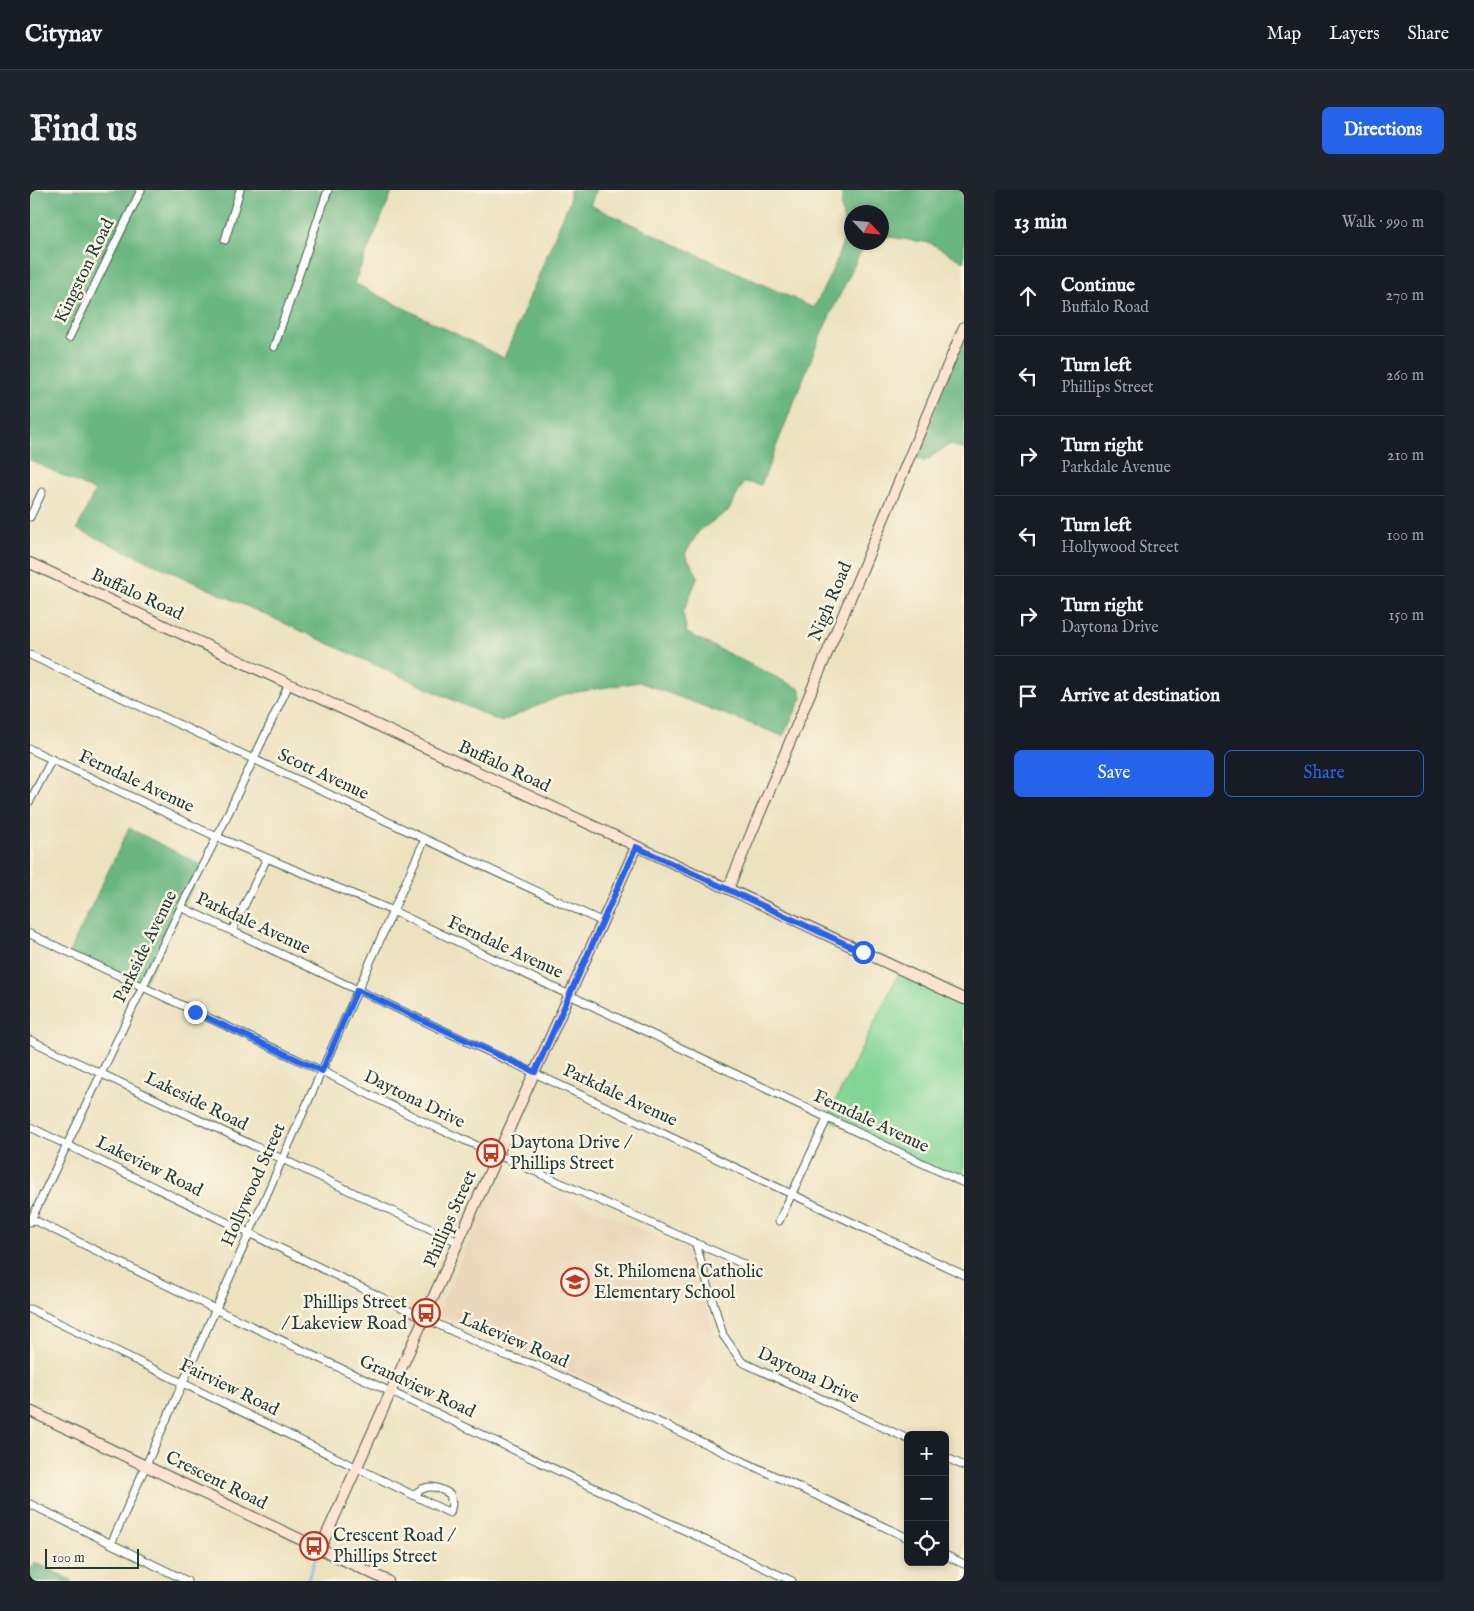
<!DOCTYPE html>
<html lang="en">
<head>
<meta charset="utf-8">
<style>
  :root { --surface:#171b24; --page:#20242c; --text:#f1f3f6; --muted:#9ea1a6; --line:#363941; --accent:#2563eb }
  body { margin:0; font-family:"IM FELL English",serif; background:var(--page); color:var(--text) }
  .controls { position:absolute; right:15px; bottom:15px; display:grid; overflow:hidden; border-radius:8px; box-shadow:0 2px 8px #0003 }
  .controls button { width:45px; height:45px; display:grid; place-items:center; padding:0; border:0; border-bottom:1px solid var(--line); background:var(--surface); color:var(--text); font:25px sans-serif }
  .compass { position:absolute; left:814px; top:15px; width:45px; height:45px; border-radius:50%; background:var(--surface); box-shadow:0 2px 8px #0003; rotate:116deg }
  .scale { position:absolute; left:15px; bottom:12px; width:94px; box-sizing:border-box; padding-left:5px; border:2px solid #1f3d34; border-top:0; font-size:14px; line-height:18px; white-space:nowrap; color:#1f3d34; -webkit-text-stroke:4px #fcf5e5; paint-order:stroke }
  .stop { position:absolute; width:15px; height:15px; margin:-11px; border:4px solid #2563eb; border-radius:50%; background:#fff }
  .stop.end { background:#2563eb; border-color:#fff; box-shadow:0 1px 5px #0008 }
  .list { margin:0; padding:0; list-style:none }
  h2 { display:flex; justify-content:space-between; align-items:center; height:65px; margin:0; padding:0 20px; font-size:21px }
  h2 small { font-size:16px; font-weight:400; color:var(--muted) }
  .list li { display:grid; grid-template-columns:32px 1fr auto; gap:15px; align-items:center; box-sizing:border-box; height:80px; padding:0 20px; border-top:1px solid var(--line) }
  .list b { display:block; font-size:19px; white-space:nowrap }
  .list p { margin:0; font-size:16px; white-space:nowrap; color:var(--muted) }
  .list em { font-size:16px; font-style:normal; color:var(--muted) }
  .actions { display:flex; gap:10px; padding:15px 20px }
  .actions a { flex:1; padding:11px 0; border:1px solid var(--accent); border-radius:8px; text-align:center; font-size:18px; color:var(--accent) }
  .actions .main { background:var(--accent); color:#fff }
  .icon { flex:none; width:28px; height:28px; fill:none; stroke:currentColor; stroke-width:2; stroke-linecap:round; stroke-linejoin:round }
  .map { position:relative; flex:none; width:934px; height:1391px; overflow:hidden; border-radius:8px }
  header { display:flex; align-items:center; gap:30px; box-sizing:border-box; height:70px; padding:0 25px; background:var(--surface); border-bottom:1px solid var(--line) }
  header strong { font-size:24px }
  nav { display:flex; gap:28px; margin-inline-start:auto; font-size:18px }
  .intro { display:flex; align-items:center; justify-content:space-between; box-sizing:border-box; height:120px; padding:0 30px }
  h1 { margin:0; font-size:35px }
  .button { padding:12px 22px; border-radius:8px; background:var(--accent); color:#fff; font-size:18px; font-weight:700 }
  main { display:flex; gap:30px; padding:0 30px }
  aside { flex:1; background:var(--surface); border-radius:8px; box-shadow:0 2px 8px #0003 }
  .map>svg:first-child { display:block }
  .built { fill:#ecd7ba }
  .green { fill:#82d597; stroke:#508966 }
  .forest { fill:#69b680; stroke:#447a5a }
  .lines { fill:none; stroke-linecap:round; stroke-linejoin:round }
  .stream { stroke:#64bce2; stroke-width:2 }
  .street-casing { stroke:#3e5649; stroke-width:9 }
  .secondary-casing { stroke:#3e5649; stroke-width:12 }
  .street { stroke:#fff; stroke-width:7 }
  .secondary { stroke:#fee3d1; stroke-width:10 }
  .route { stroke:#2563eb; stroke-width:6 }
  .labels { text-anchor:middle; dominant-baseline:central; stroke-width:5; stroke-linejoin:round; paint-order:stroke }
  .street-label { font-size:18px; fill:#1f3d34; stroke:#fcf5e5 }
  .poi-label { font-size:18px; fill:#1f3d34; stroke:#fcf5e5; text-anchor:start }
</style>
</head>
<body>
<header>
<strong>Citynav</strong>
<nav><a>Map</a><a>Layers</a><a>Share</a></nav>
</header>
<div class="intro"><h1>Find us</h1><a class="button">Directions</a></div>
<main>
<div class="map">
<svg width="934" height="1391" viewBox="0 0 934 1391">
  <rect width="100%" height="100%" fill="#fcf5e5"/>
  <filter id="ink" filterUnits="userSpaceOnUse"><feTurbulence type="fractalNoise" baseFrequency=".02" numOctaves="2"/><feDisplacementMap in="SourceGraphic" scale="10" xChannelSelector="R" yChannelSelector="G"/><feConvolveMatrix kernelMatrix="1 2 1 2 8 2 1 2 1" color-interpolation-filters="sRGB"/></filter>
  <filter id="wash" filterUnits="userSpaceOnUse"><feTurbulence type="fractalNoise" baseFrequency=".0096" numOctaves="4" result="noise"/><feDisplacementMap in="SourceGraphic" scale="20" xChannelSelector="R" yChannelSelector="G"/><feGaussianBlur stdDeviation="1.12" result="paint"/><feColorMatrix in="noise" values="0 0 0 0 0 0 0 0 0 0 0 0 0 0 0 0 0 1.4 0 .05"/><feComposite in="paint" operator="in"/></filter>
  <g filter="url(#wash)">
    <rect width="100%" height="100%" fill="#ede2c0"/>
    <path class="built" d="M471,978L660,1061L690,1166L656,1232L407,1124Z"/>
    <path class="green" d="M871,779L934,809V992L797,928Z"/>
    <path class="forest" d="M0,0H363L324,93L474,168L540,10V0H566L560,15L784,118L805,75L816,42L811,17L813,0H934V72L900,53L852,46V22H822V52L835,53L791,144L731,295L714,292L699,320L669,341L655,364L668,386L653,423L657,443L770,499L772,508L753,546L609,492L535,504L471,532L47,339L65,301L0,270Z
      M934,144V260L920,254L895,271L887,269Z
      M99,638L173,676L112,798L39,763Z
      M4,1372L43,1391H0V1380Z"/>
    <g class="lines">
      <path class="stream" d="M277,1391L288,1363"/>
    </g>
  </g>
  <g filter="url(#ink)">
    <g class="lines">
      <defs>
        <path id="street" d="M195,50L210,0
          M39,148L111,0
          M244,157L298,0
          M0,327L12,302
          M0,465L573,732
          M0,559L187,647L363,721L934,993
          M0,611L22,569
          M151,717L934,1085
          M202,741L237,668
          M0,744L292,881L396,933L713,1074
          M0,850L428,1052
          M0,937L394,1128L474,1165L506,1175L878,1348
          M0,1028L185,1119L762,1391
          M749,1031L797,929
          M0,1032L151,717L187,647L259,494
          M666,1055L693,1145L712,1172L878,1249
          M0,1119L420,1323L422,1314L420,1304C406,1296 396,1293 384,1305
          M915,1267L934,1276
          M0,1314L157,1391
          M81,1354L395,649
          M915,1365L934,1374"/>
        <path id="secondary" d="M0,373L934,809
          M698,699L934,137
          M0,1221L358,1391
          M290,1359L606,657"/>
      </defs>
      <use href="#street" class="street-casing"/>
      <use href="#secondary" class="secondary-casing"/>
      <use href="#street" class="street"/>
      <use href="#secondary" class="secondary"/>
    </g>
  </g>
  <g class="lines" filter="url(#ink)">
    <path class="route" d="M165,822L292,881L327,800L505,882L606,657L833,762"/>
  </g>
  <defs>
    <symbol id="bus-ring" viewBox="-11 -11 22 22"><circle r="9.5" fill="#fcf5e5" stroke="#c8321e" stroke-width="1.5"/><path d="M-5-6H5V4H4V6H2V4H-2V6H-4V4H-5ZM-3.5-4V0h7V-4ZM-3.5 1.2v1.5H-2V1.2ZM2 1.2v1.5H3.5V1.2Z" fill="#c8321e"/></symbol>
    <symbol id="school-ring" viewBox="-11 -11 22 22"><circle r="9.5" fill="#fcf5e5" stroke="#c8321e" stroke-width="1.5"/><path d="M0-5L7-2L0 1L-7-2ZM-4 1L0 2.5L4 1V4Q0 6-4 4Z" fill="#c8321e"/></symbol>
  </defs>
  <g fill-rule="evenodd">
    <use href="#bus-ring" x="445" y="947" width="32" height="32"/>
    <use href="#school-ring" x="529" y="1076" width="32" height="32"/>
    <use href="#bus-ring" x="380" y="1107" width="32" height="32"/>
    <use href="#bus-ring" x="268" y="1340" width="32" height="32"/>
  </g>
  <g class="labels">
    <g class="street-label">
      <text transform="translate(55 81) rotate(-64)">Kingston Road</text>
      <text transform="translate(107 405) rotate(25)">Buffalo Road</text>
      <text transform="translate(801 412) rotate(-67)">Nigh Road</text>
      <text transform="translate(474 577) rotate(25)">Buffalo Road</text>
      <text transform="translate(293 585) rotate(25)">Scott Avenue</text>
      <text transform="translate(106 592) rotate(25)">Ferndale Avenue</text>
      <text transform="translate(223 734) rotate(25)">Parkdale Avenue</text>
      <text transform="translate(116 757) rotate(-64)">Parkside Avenue</text>
      <text transform="translate(475 758) rotate(25)">Ferndale Avenue</text>
      <text transform="translate(590 906) rotate(25)">Parkdale Avenue</text>
      <text transform="translate(384 910) rotate(26)">Daytona Drive</text>
      <text transform="translate(166 912) rotate(26)">Lakeside Road</text>
      <text transform="translate(841 932) rotate(25)">Ferndale Avenue</text>
      <text transform="translate(119 977) rotate(26)">Lakeview Road</text>
      <text transform="translate(224 995) rotate(-66)">Hollywood Street</text>
      <text transform="translate(421 1029) rotate(-66)">Phillips Street</text>
      <text transform="translate(484 1151) rotate(23)">Lakeview Road</text>
      <text transform="translate(778 1186) rotate(25)">Daytona Drive</text>
      <text transform="translate(387 1197) rotate(25)">Grandview Road</text>
      <text transform="translate(199 1198) rotate(26)">Fairview Road</text>
      <text transform="translate(186 1291) rotate(26)">Crescent Road</text>
    </g>
    <g class="poi-label">
      <text x="480" y="953">Daytona Drive /<tspan x="480" dy="21">Phillips Street</tspan></text>
      <text x="564" y="1082">St. Philomena Catholic<tspan x="564" dy="21">Elementary School</tspan></text>
      <text x="377" y="1113" text-anchor="end">Phillips Street<tspan x="377" dy="21">/ Lakeview Road</tspan></text>
      <text x="303" y="1346">Crescent Road /<tspan x="303" dy="21">Phillips Street</tspan></text>
    </g>
  </g>
</svg>
<div class="controls">
<button>+</button>
<button>−</button>
<button><svg class="icon" aria-label="locate" viewBox="0 0 24 24"><circle cx="12" cy="12" r="6"/><path d="M12 2v4M12 18v4M2 12h4M18 12h4"/></svg></button>
</div>
<svg class="compass" viewBox="-18 -18 36 36"><path d="M0-13l5 13h-10z" fill="#e53935"/><path d="M0 13l5-13h-10z" fill="#9ea1a6"/></svg>
<div class="scale">100 m</div>
<div class="stop" style="left:833px;top:762px"></div>
<div class="stop end" style="left:165px;top:822px"></div>
</div>
<aside>
<h2>13 min<small>Walk · 990 m</small></h2>
<ul class="list">
<li><svg class="icon" aria-label="ahead" viewBox="0 0 24 24"><path d="M12 20V5M6 11l6-6 6 6"/></svg><div><b>Continue</b><p>Buffalo Road</p></div><em>270 m</em></li>
<li><svg class="icon" aria-label="left" viewBox="0 0 24 24"><path d="M17 20v-9H6M10 6l-5 5 5 5"/></svg><div><b>Turn left</b><p>Phillips Street</p></div><em>260 m</em></li>
<li><svg class="icon" aria-label="right" viewBox="0 0 24 24"><path d="M7 20v-9h11M14 6l5 5-5 5"/></svg><div><b>Turn right</b><p>Parkdale Avenue</p></div><em>210 m</em></li>
<li><svg class="icon" aria-label="left" viewBox="0 0 24 24"><path d="M17 20v-9H6M10 6l-5 5 5 5"/></svg><div><b>Turn left</b><p>Hollywood Street</p></div><em>100 m</em></li>
<li><svg class="icon" aria-label="right" viewBox="0 0 24 24"><path d="M7 20v-9h11M14 6l5 5-5 5"/></svg><div><b>Turn right</b><p>Daytona Drive</p></div><em>150 m</em></li>
<li><svg class="icon" aria-label="arrive" viewBox="0 0 24 24"><path d="M6 21V4h12l-3 4 3 4H6"/></svg><div><b>Arrive at destination</b></div></li>
</ul>
<div class="actions"><a class="main">Save</a><a>Share</a></div>
</aside>
</main>
</body>
</html>
